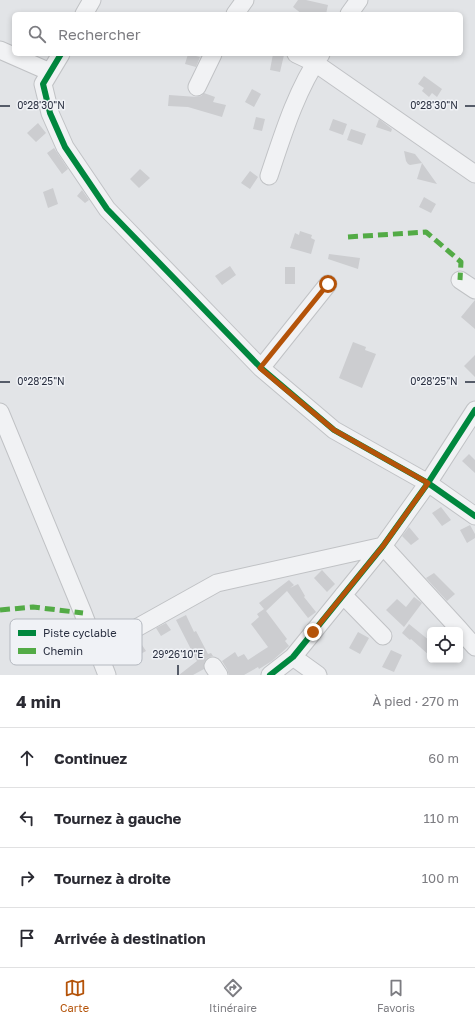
<!DOCTYPE html>
<html lang="fr">
<head>
<meta charset="utf-8">
<style>
  :root { --surface:#fff; --page:#f2f2f3; --text:#2b2b33; --muted:#7c7c81; --line:#e1e1e2; --accent:#b45309 }
  body { margin:0; font-family:"Golos Text",sans-serif; background:var(--page); color:var(--text) }
  .controls { position:absolute; right:12px; bottom:12px; display:grid; overflow:hidden; border-radius:6px; box-shadow:0 2px 6px #0003 }
  .controls button { width:36px; height:36px; display:grid; place-items:center; padding:0; border:0; border-bottom:1px solid var(--line); background:var(--surface); color:var(--text); font:20px sans-serif }
  .stop { position:absolute; width:12px; height:12px; margin:-9px; border:3px solid #b45309; border-radius:50%; background:#fff }
  .stop.end { background:#b45309; border-color:#fff; box-shadow:0 1px 4px #0008 }
  .list { margin:0; padding:0; list-style:none }
  h2 { display:flex; justify-content:space-between; align-items:center; height:52px; margin:0; padding:0 16px; font-size:17px }
  h2 small { font-size:13px; font-weight:400; color:var(--muted) }
  .list li { display:grid; grid-template-columns:26px 1fr auto; gap:12px; align-items:center; box-sizing:border-box; height:60px; padding:0 16px; border-top:1px solid var(--line) }
  .list b { display:block; font-size:15px; white-space:nowrap }
  .list em { font-size:13px; font-style:normal; color:var(--muted) }
  .icon { flex:none; width:22px; height:22px; fill:none; stroke:currentColor; stroke-width:2; stroke-linecap:round; stroke-linejoin:round }
  .map { position:relative; flex:none; width:475px; height:675px; overflow:hidden }
  .search { position:absolute; background:var(--surface); box-shadow:0 2px 6px #0003; left:12px; right:12px; top:12px; height:44px; display:flex; align-items:center; gap:10px; box-sizing:border-box; padding:0 14px; border-radius:6px; color:var(--muted); font-size:15px }
  .sheet { height:292px; background:var(--surface) }
  nav { display:flex; justify-content:space-around; align-items:center; box-sizing:border-box; height:56px; border-top:1px solid var(--line); background:var(--surface); font-size:11px; color:var(--muted) }
  nav a { display:grid; justify-items:center; gap:2px }
  nav .on { color:var(--accent) }
  .map>svg:first-child { display:block }
  .building { fill:#cccdd0 }
  .lines { fill:none; stroke-linecap:round; stroke-linejoin:round }
  .minor-casing { stroke:#c0c2c5; stroke-width:19 }
  .minor { stroke:#f1f2f4; stroke-width:17 }
  .quiet { stroke:#53ab46; stroke-width:5; stroke-dasharray:10 5; stroke-linecap:butt }
  .cycleway-casing { stroke:#f0f2f6; stroke-width:8 }
  .cycleway { stroke:#00873e; stroke-width:6 }
  .route { stroke:#b45309; stroke-width:5 }
  .ticks { fill:none; stroke:#292f40; stroke-width:1.5 }
  .key { fill:#f0f2f6; stroke:#b4b8bf; stroke-width:1 }
  .key-label { font-size:11px; fill:#292f40 }
  .ticks-label { font-size:10px; text-anchor:middle; fill:#292f40; stroke:#f0f2f6; stroke-width:3; stroke-linejoin:round; paint-order:stroke }
</style>
</head>
<body>
<div class="map">
<svg width="475" height="675" viewBox="0 0 475 675">
  <rect width="100%" height="100%" fill="#e2e4e7"/>
  <path class="building" d="M298,0H306L328,5L326,14H302L293,7Z
    M188,54L200,57L196,67L185,64Z
    M273,54L284,55L280,72L270,70Z
    M424,76L442,89L437,97L432,93L429,97L422,91L424,88L418,84Z
    M252,89L261,94L254,107L245,102Z
    M204,93L215,97L213,102L226,105L222,117L188,107L168,106L169,95L197,97L201,96Z
    M256,117L265,119L262,131L253,129Z
    M333,119L347,124L343,135L329,130Z
    M379,119L392,129L391,132L376,127Z
    M38,123L46,133L36,142L27,133Z
    M351,129L366,134L362,145L347,140Z
    M54,148L68,169L62,174L47,153Z
    M404,151L415,154L422,163L410,165L408,164L406,161Z
    M422,163L437,184L417,179Z
    M140,169L150,178L139,188L130,179Z
    M250,171L258,177L250,189L241,183Z
    M53,188L58,204L48,208L43,192Z
    M82,190L89,200L85,203L77,196Z
    M424,197L436,204L431,213L419,207Z
    M300,231L312,235L311,238L315,240L311,254L290,248L295,233L299,235Z
    M329,254L360,258L358,269L328,259Z
    M230,266L236,275L222,285L215,276Z
    M285,267H295V284H285Z
    M475,300V329L461,317Z
    M353,342L366,347L365,350L376,354L362,388L339,378Z
    M475,355V377L464,366Z
    M469,454L475,460V473L462,461Z
    M441,507L451,520L442,526L432,513Z
    M470,525L475,534V538L467,543L460,530Z
    M409,527L419,539L411,545L402,536Z
    M322,570L335,584L327,592L314,578Z
    M434,573L455,594L447,601L426,578Z
    M289,580L294,585L290,588L298,584L305,596L304,597L316,612L308,618L287,591L266,611L287,639L285,641L289,646L272,661L259,669L258,667L244,675H229L227,669L222,661L235,652L238,657L244,654L248,660L268,647L251,624L259,617L257,614L264,609L259,603Z
    M414,597L422,603L404,627L386,610L397,599L406,607Z
    M186,615L194,632L196,631L208,654L211,653L213,656L207,658L204,662V669L193,675H179L197,661L176,620Z
    M166,623L171,630L161,636L156,628Z
    M409,624L430,641V656L411,639L410,640L402,633Z
    M358,632L369,638L360,654L349,648Z
    M138,639L146,651L130,660L122,648Z
    M391,650L402,655L394,672L382,667Z"/>
  <g class="lines">
    <defs>
      <path id="minor" d="M84,14L92,0
        M235,14L245,0
        M349,14L359,0
        M0,50L50,72
        M61,54L43,84L50,113L65,147L107,209L261,368L334,430L428,483L475,516
        M296,54L315,63L475,174
        M197,87L213,54
        M269,176C283,134 296,91 321,54
        M460,280L475,290
        M261,368L328,284
        M0,412L83,613L107,675
        M343,595L383,636
        M460,630L475,647
        M97,650L217,583L383,546L460,630
        M293,657L318,675
        M213,666L219,675
        M270,675L293,657L383,546L428,483L475,410"/>
    </defs>
    <use href="#minor" class="minor-casing"/>
    <use href="#minor" class="minor"/>
    <path class="quiet" d="M348,237L426,232L461,262L460,280
      M0,610L33,607L83,613"/>
    <defs>
      <path id="cycleway" d="M61,54L43,84L50,113L65,147L107,209L261,368L334,430L428,483L475,516
        M270,675L293,657L383,546L428,483L475,410"/>
    </defs>
    <use href="#cycleway" class="cycleway-casing"/>
    <use href="#cycleway" class="cycleway"/>
  </g>
  <g class="lines">
    <path class="route" d="M313,632L383,546L428,483L334,430L260,368L328,284"/>
  </g>
  <path class="ticks" d="M0,106H10M465,106H475M0,382H10M465,382H475M178,665V675"/>
  <rect x="10" y="619" width="132" height="46" rx="6" class="key"/>
  <rect x="18" y="630" width="18" height="6" fill="#00873e"/>
  <rect x="18" y="648" width="18" height="6" fill="#53ab46"/>
  <g class="key-label">
    <text x="43" y="637">Piste cyclable</text>
    <text x="43" y="655">Chemin</text>
  </g>
  <g class="ticks-label">
    <text x="41" y="109">0°28'30"N</text>
    <text x="434" y="109">0°28'30"N</text>
    <text x="41" y="385">0°28'25"N</text>
    <text x="434" y="385">0°28'25"N</text>
    <text x="178" y="658">29°26'10"E</text>
  </g>
</svg>
<div class="controls">
<button><svg class="icon" aria-label="locate" viewBox="0 0 24 24"><circle cx="12" cy="12" r="6"/><path d="M12 2v4M12 18v4M2 12h4M18 12h4"/></svg></button>
</div>
<div class="stop" style="left:328px;top:284px"></div>
<div class="stop end" style="left:313px;top:632px"></div>
<div class="search"><svg class="icon" aria-label="search" viewBox="0 0 24 24"><circle cx="10" cy="10" r="6"/><path d="M15 15l6 6"/></svg>Rechercher</div>
</div>
<section class="sheet">
<h2>4 min<small>À pied · 270 m</small></h2>
<ul class="list">
<li><svg class="icon" aria-label="ahead" viewBox="0 0 24 24"><path d="M12 20V5M6 11l6-6 6 6"/></svg><div><b>Continuez</b></div><em>60 m</em></li>
<li><svg class="icon" aria-label="left" viewBox="0 0 24 24"><path d="M17 20v-9H6M10 6l-5 5 5 5"/></svg><div><b>Tournez à gauche</b></div><em>110 m</em></li>
<li><svg class="icon" aria-label="right" viewBox="0 0 24 24"><path d="M7 20v-9h11M14 6l5 5-5 5"/></svg><div><b>Tournez à droite</b></div><em>100 m</em></li>
<li><svg class="icon" aria-label="arrive" viewBox="0 0 24 24"><path d="M6 21V4h12l-3 4 3 4H6"/></svg><div><b>Arrivée à destination</b></div></li>
</ul>
</section>
<nav>
<a class="on"><svg class="icon" aria-label="map" viewBox="0 0 24 24"><path d="M3 6l6-2 6 2 6-2v14l-6 2-6-2-6 2zM9 4v14M15 6v14"/></svg>Carte</a>
<a><svg class="icon" aria-label="directions" viewBox="0 0 24 24"><path d="M12 3l9 9-9 9-9-9zM9 14v-3h6M13 9l2 2-2 2"/></svg>Itinéraire</a>
<a><svg class="icon" aria-label="saved" viewBox="0 0 24 24"><path d="M7 4h10v16l-5-4-5 4z"/></svg>Favoris</a>
</nav>
</body>
</html>
